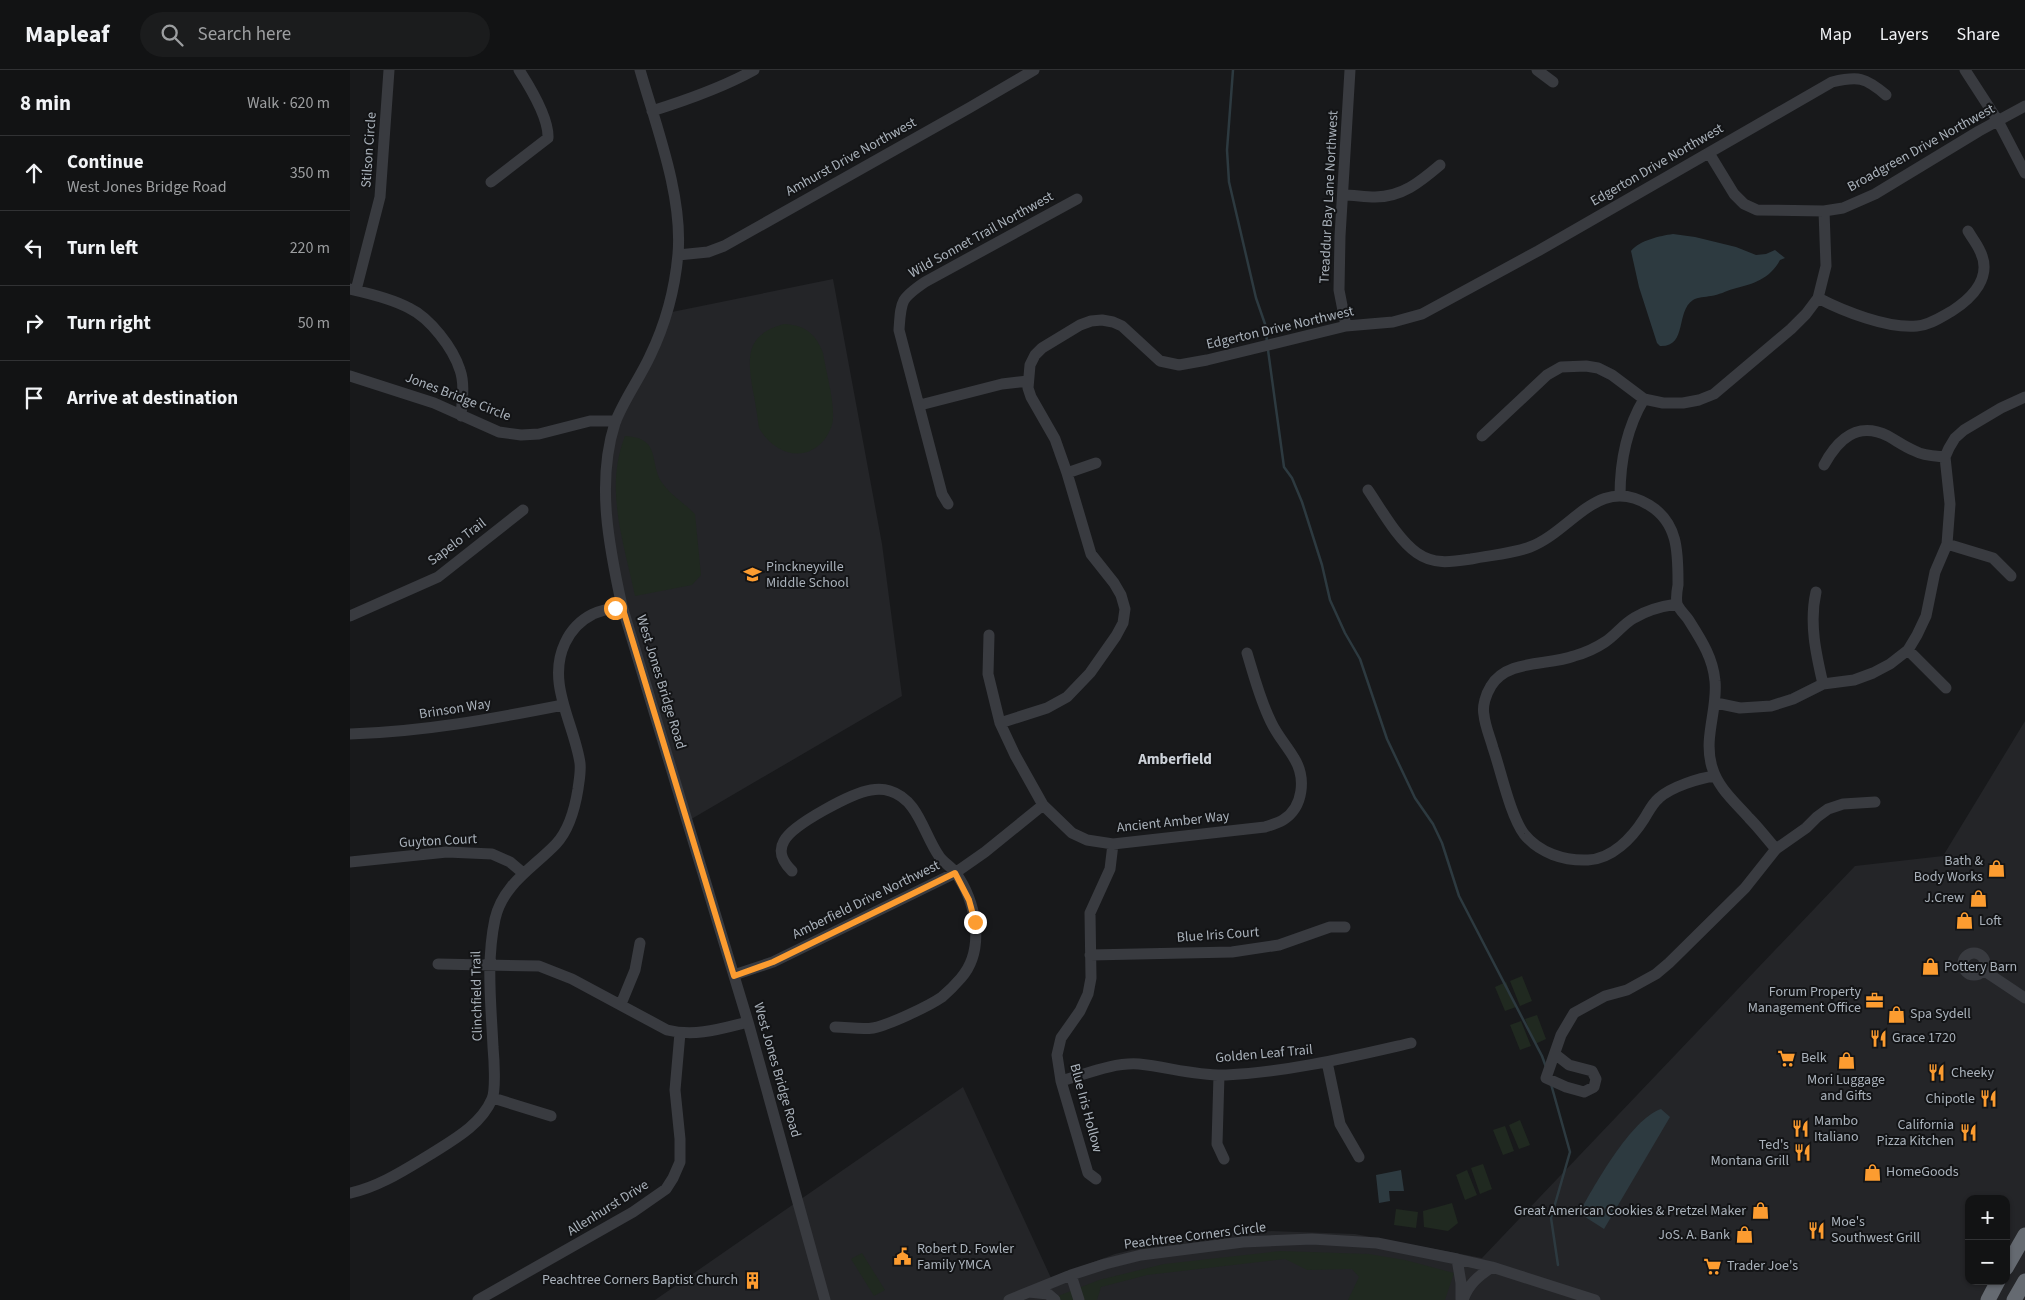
<!DOCTYPE html>
<html lang="en">
<head>
<meta charset="utf-8">
<style>
  :root { --surface:#121314; --page:#1b1c1d; --text:#f1f3f6; --muted:#9c9ea0; --line:#313234 }
  body { margin:0; font-family:"Source Sans 3",sans-serif; background:var(--page); color:var(--text) }
  .controls { position:absolute; right:15px; bottom:15px; display:grid; overflow:hidden; border-radius:10px; box-shadow:0 1px 4px #0004 }
  .controls button { width:45px; height:45px; display:grid; place-items:center; padding:0; border:0; border-bottom:1px solid var(--line); background:var(--surface); color:var(--text); font:25px sans-serif }
  .stop { position:absolute; width:15px; height:15px; margin:-11px; border:4px solid #fc9c30; border-radius:50%; background:#fff }
  .stop.end { background:#fc9c30; border-color:#fff; box-shadow:0 1px 5px #0008 }
  .list { margin:0; padding:0; list-style:none }
  h2 { display:flex; justify-content:space-between; align-items:center; height:65px; margin:0; padding:0 20px; font-size:21px }
  h2 small { font-size:16px; font-weight:400; color:var(--muted) }
  .list li { display:grid; grid-template-columns:32px 1fr auto; gap:15px; align-items:center; box-sizing:border-box; height:75px; padding:0 20px; border-top:1px solid var(--line) }
  .list b { display:block; font-size:19px; white-space:nowrap }
  .list p { margin:0; font-size:16px; white-space:nowrap; color:var(--muted) }
  .list em { font-size:16px; font-style:normal; color:var(--muted) }
  .icon { flex:none; width:28px; height:28px; fill:none; stroke:currentColor; stroke-width:2; stroke-linecap:round; stroke-linejoin:round }
  .map { position:relative; flex:none; width:1675px; height:1230px; overflow:hidden }
  header { display:flex; align-items:center; gap:30px; box-sizing:border-box; height:70px; padding:0 25px; background:var(--surface); border-bottom:1px solid var(--line) }
  header strong { font-size:24px }
  nav { display:flex; gap:28px; margin-inline-start:auto; font-size:18px }
  .search { width:350px; height:45px; background:var(--page); display:flex; align-items:center; gap:12px; box-sizing:border-box; padding:0 18px; border-radius:28px; color:var(--muted); font-size:19px }
  main { display:flex }
  aside { flex:1; background:var(--surface) }
  .map>svg:first-child { display:block }
  .built { fill:#242528; fill-rule:evenodd }
  .green { fill:#202920 }
  .water { fill:#2d3a40 }
  .lines { fill:none; stroke-linecap:round; stroke-linejoin:round }
  .stream { stroke:#2d3a40; stroke-width:2.5 }
  .minor { stroke:#393b40; stroke-width:11 }
  .highway { stroke:#656a71; stroke-width:15 }
  .route { stroke:#fc9c30; stroke-width:6 }
  .labels { text-anchor:middle; dominant-baseline:central; stroke-width:4; stroke-linejoin:round; paint-order:stroke }
  .street-label { font-size:14px; fill:#aab2bb; stroke:#131416 }
  .poi-label { font-size:14px; fill:#aab2bb; stroke:#131416; text-anchor:start }
  .neighbourhood-label { font-size:15px; font-weight:bold; fill:#cbd0d7; stroke:#131416 }
</style>
</head>
<body>
<header>
<strong>Mapleaf</strong>
<div class="search"><svg class="icon" aria-label="search" viewBox="0 0 24 24"><circle cx="10" cy="10" r="6"/><path d="M15 15l6 6"/></svg>Search here</div>
<nav><a>Map</a><a>Layers</a><a>Share</a></nav>
</header>
<main>
<aside>
<h2>8 min<small>Walk · 620 m</small></h2>
<ul class="list">
<li><svg class="icon" aria-label="ahead" viewBox="0 0 24 24"><path d="M12 20V5M6 11l6-6 6 6"/></svg><div><b>Continue</b><p>West Jones Bridge Road</p></div><em>350 m</em></li>
<li><svg class="icon" aria-label="left" viewBox="0 0 24 24"><path d="M17 20v-9H6M10 6l-5 5 5 5"/></svg><div><b>Turn left</b></div><em>220 m</em></li>
<li><svg class="icon" aria-label="right" viewBox="0 0 24 24"><path d="M7 20v-9h11M14 6l5 5-5 5"/></svg><div><b>Turn right</b></div><em>50 m</em></li>
<li><svg class="icon" aria-label="arrive" viewBox="0 0 24 24"><path d="M6 21V4h12l-3 4 3 4H6"/></svg><div><b>Arrive at destination</b></div></li>
</ul>
</aside>
<div class="map">
<svg width="1675" height="1230" viewBox="0 0 1675 1230">
  <rect width="100%" height="100%" fill="#18191b"/>
  <path class="built" d="M483,209L532,474L552,626L338,751L275,543L256,443L260,373L317,243Z
    M1675,651V1230H305L613,1017L701,1208L765,1184L848,1164L917,1161L1005,1164L1132,1188L1505,796L1593,786ZM1619,1129H1656V1211H1619Z"/>
  <path class="green" d="M434,254C455,255 466,264 473,283C476,302 484,329 483,348C483,355 479,363 475,369C454,395 423,383 409,358C407,344 405,330 402,316C397,283 398,264 434,254Z
    M275,366C313,368 298,394 313,414C321,425 335,434 345,444L351,505L342,515L285,526C274,473 254,419 275,366Z
    M1172,906L1182,931L1170,936L1160,911Z
    M1156,912L1166,937L1155,941L1145,917Z
    M1187,945L1196,969L1185,974L1175,949Z
    M1171,951L1181,976L1170,980L1160,955Z
    M1170,1050L1180,1075L1169,1079L1159,1055Z
    M1155,1056L1164,1081L1153,1085L1143,1060Z
    M1133,1094L1142,1119L1130,1124L1121,1098Z
    M1117,1100L1127,1125L1115,1130L1106,1105Z
    M1102,1133L1108,1153L1098,1161L1074,1157L1073,1141Z
    M1046,1139L1068,1142L1066,1158L1044,1155Z
    M930,1181L1019,1184L1055,1190L1104,1203L1095,1230H998L1009,1207L1002,1199L957,1200L935,1189L797,1205L751,1217L747,1230H698L749,1210L814,1194Z
    M512,1183L535,1220L524,1226L501,1189Z"/>
  <path class="water" d="M1323,164L1345,167L1386,177L1406,185L1416,184L1425,180L1435,188L1430,190C1420,209 1403,214 1383,219C1376,221 1369,225 1361,226C1355,227 1348,227 1343,230C1325,242 1338,277 1310,276L1307,273L1289,217L1281,181C1290,170 1310,166 1323,164Z
    M1311,1039L1320,1047L1254,1159L1229,1143C1245,1115 1281,1049 1311,1039Z
    M1051,1100L1054,1121H1039L1040,1131L1029,1133L1026,1105Z"/>
  <g class="lines">
    <path class="stream" d="M883,0L877,80L879,112L906,228L915,254L917,272
      M918,280L934,397L942,408L952,432L972,495L980,530L995,563L1010,589L1037,669L1065,728L1083,754L1092,773L1109,826L1192,986L1196,997
      M1201,1014L1220,1082L1201,1148L1208,1195"/>
    <path class="minor" d="M290,0C306,56 333,126 328,184C325,218 315,255 300,286C290,308 273,331 265,353C246,412 259,477 272,536L398,952L475,1230
      M1187,0L1203,12
      M1615,0L1648,51L1675,103
      M302,41C337,30 372,18 404,0
      M1359,83L1384,124L1394,134L1407,140L1474,141L1493,138L1525,124L1629,61L1675,36
      M141,112L198,68C199,48 180,17 169,0
      M993,125C1004,125 1014,127 1025,127C1052,127 1070,112 1090,95
      M328,185L358,182L374,176L619,38L684,0
      M0,219C18,223 43,229 59,238C80,248 103,278 110,300C115,314 112,332 111,346
      M6,220L30,127L39,0
      M1468,228C1493,241 1538,259 1567,256C1580,255 1591,247 1602,241C1622,228 1643,207 1630,181C1627,174 1622,168 1618,161
      M996,256L989,220L990,166L1000,0
      M0,306L84,333L149,362L171,365L189,364L240,351H266
      M570,335L652,314L678,311
      M1132,366L1197,305L1211,297L1236,296L1248,298L1262,305L1294,329L1313,333H1333L1349,330L1364,324L1441,259L1456,244L1468,228L1476,196L1474,141
      M1474,395C1488,369 1507,351 1538,366C1547,371 1555,377 1565,381C1574,386 1585,386 1595,387
      M717,403L746,393
      M1018,420C1031,439 1048,470 1067,483C1084,495 1101,492 1121,489C1140,485 1162,484 1180,477C1222,461 1248,404 1299,435C1329,453 1328,484 1328,515C1327,520 1326,528 1327,534C1329,539 1335,545 1338,549C1350,568 1363,587 1365,611C1368,639 1353,668 1362,697C1368,718 1385,732 1399,748C1409,758 1417,769 1426,779
      M1270,426C1270,391 1276,359 1294,329
      M598,434L592,424L549,260C551,231 550,229 575,212L727,129
      M1597,474L1643,488L1661,506
      M1466,522C1459,553 1466,584 1473,614
      M1327,534C1313,536 1297,540 1284,548C1273,554 1266,565 1255,572C1246,578 1235,583 1224,586C1198,596 1157,589 1141,616C1136,624 1132,636 1134,645C1135,656 1140,667 1143,678C1151,701 1160,745 1174,764C1189,783 1214,791 1238,790C1262,789 1282,768 1294,749C1299,741 1302,734 1309,728C1321,717 1349,708 1365,706
      M0,546L88,507L173,440
      M639,565L638,604L650,653L665,685L693,735L722,763L737,770L763,774L915,757C921,755 928,753 933,750C954,737 956,707 944,688C937,676 927,665 921,652C910,630 904,606 897,583
      M1558,580L1596,618
      M1366,633L1390,638L1421,636L1443,629L1473,614L1504,610L1523,603L1540,594L1558,580L1567,565L1576,546L1585,502L1597,474L1600,434L1595,387L1599,378L1605,368L1614,360L1651,338L1675,327
      M650,653L697,638L717,627L740,603L766,566L773,553L775,539L771,525L764,513L741,484L717,403L705,369L681,327L678,318L680,295L685,285L692,278L730,255L741,251L752,250L763,252L772,256L810,291L829,295L857,290L996,256L1043,252L1072,244L1188,181L1482,12C1508,6 1515,7 1536,25
      M0,664C72,662 142,649 213,635
      M0,792L97,782L142,784L160,792L173,803
      M442,801C434,793 427,783 434,771C443,754 502,723 521,720C527,719 534,719 540,721C568,729 574,765 589,786C593,792 600,796 605,802C626,831 636,879 611,908C605,915 599,921 592,927C579,936 539,955 523,958C511,960 497,957 485,957
      M1613 894a11 11 0 1 1 22 0a11 11 0 1 1-22 0Z
      M740,885L882,882L929,875L980,857H995
      M88,894L189,896L222,909L317,960C345,967 370,959 398,952
      M1633,900L1675,928
      M384,905L423,892L605,803L635,782L693,735
      M271,934L285,900L290,873
      M1205,984L1219,995L1242,1001L1246,1009L1244,1017L1234,1022L1216,1017L1196,1008L1211,965L1224,943L1255,926L1277,920L1306,904L1319,893L1395,818L1426,779L1456,758L1467,747L1478,739L1493,734L1525,732
      M977,992L990,1054L1009,1087
      M869,1005L867,1074L874,1089
      M711,1011C736,1004 764,992 789,994C818,997 847,1006 876,1005C939,1002 1000,987 1061,973
      M143,1028L201,1046
      M746,1109L738,1103L711,1011L707,985L711,968L730,941L738,924L741,908L740,843L760,799L763,774
      M0,1123C29,1117 56,1099 81,1084C103,1070 131,1055 142,1029C146,1020 144,988 143,977C141,934 136,891 145,849C153,814 183,798 206,774C219,760 225,738 228,719C229,711 231,702 230,693C224,653 196,613 215,573C221,560 231,550 243,544C252,540 263,538 272,536
      M1107,1189L1111,1213V1229
      M721,1205L729,1230
      M679,1222L698,1224L705,1230
      M128,1230L283,1142L316,1119L323,1108L330,1092V1069L325,1020L330,963
      M659,1230L721,1205L755,1194L791,1185L893,1172L962,1169L1027,1173L1107,1189L1142,1197L1245,1230
      M1113,1230C1118,1215 1128,1206 1142,1197"/>
    <path class="highway" d="M1656,1198L1675,1165
      M1638,1230L1648,1211
      M1664,1230L1675,1211"/>
  </g>
  <g class="lines">
    <path class="route" d="M265,538L272,536L384,906L423,892L605,803L619,830L625,852"/>
  </g>
  <defs>
    <symbol id="school-bare" viewBox="-9 -9 18 18"><path d="M0-5L7-2L0 1L-7-2ZM-4 1L0 2.5L4 1V4Q0 6-4 4Z" fill="#fc9c30" stroke="#131416" stroke-width="2.5" paint-order="stroke"/></symbol>
    <symbol id="shop-bare" viewBox="-9 -9 18 18"><path d="M-5-2.5h2.3a2.7 3.5 0 0 1 5.4 0H5L5.5 6h-11ZM-1.5-2.5h3a1.5 2.3 0 0 0-3 0Z" fill="#fc9c30" stroke="#131416" stroke-width="2.5" paint-order="stroke"/></symbol>
    <symbol id="office-bare" viewBox="-9 -9 18 18"><path d="M-6-3h4V-5.5h4V-3h4V5H-6ZM-1-4.5V-3h2v-1.5ZM-6 0V1H6V0Z" fill="#fc9c30" stroke="#131416" stroke-width="2.5" paint-order="stroke"/></symbol>
    <symbol id="restaurant-bare" viewBox="-9 -9 18 18"><path d="M-5-6h1v4h1v-4h1v4h1v-4h1v5L-1.5 .5V6h-2V.5L-5-1ZM5-6V6H3V1.5H1.5Q1.5-4 5-6Z" fill="#fc9c30" stroke="#131416" stroke-width="2.5" paint-order="stroke"/></symbol>
    <symbol id="supermarket-bare" viewBox="-9 -9 18 18"><path d="M-6-5.5h2.5l.6 2H6L4.5 2H-2.5L-4.4-4H-6ZM-1.5 3.2a1.3 1.3 0 1 0 .1 0ZM3 3.2a1.3 1.3 0 1 0 .1 0Z" fill="#fc9c30" stroke="#131416" stroke-width="2.5" paint-order="stroke"/></symbol>
    <symbol id="civic-bare" viewBox="-9 -9 18 18"><path d="M-.6-6.5H3V-4.5H.6V-3L4-1V1h2V6H-6V1h2V-1L-.6-3ZM-1.2 2.5V6h2.4V2.5Z" fill="#fc9c30" stroke="#131416" stroke-width="2.5" paint-order="stroke"/></symbol>
    <symbol id="building-bare" viewBox="-9 -9 18 18"><path d="M-4-6H4V6H1V3H-1V6H-4ZM-2.5-4.3h1.7v1.8h-1.7ZM.8-4.3h1.7v1.8H.8ZM-2.5-1h1.7V.8h-1.7ZM.8-1h1.7V.8H.8Z" fill="#fc9c30" stroke="#131416" stroke-width="2.5" paint-order="stroke"/></symbol>
  </defs>
  <g fill-rule="evenodd">
    <use href="#school-bare" x="390" y="492" width="25" height="25"/>
    <use href="#shop-bare" x="1634" y="786" width="25" height="25"/>
    <use href="#shop-bare" x="1616" y="816" width="25" height="25"/>
    <use href="#shop-bare" x="1602" y="838" width="25" height="25"/>
    <use href="#shop-bare" x="1568" y="884" width="25" height="25"/>
    <use href="#office-bare" x="1512" y="918" width="25" height="25"/>
    <use href="#shop-bare" x="1534" y="932" width="25" height="25"/>
    <use href="#restaurant-bare" x="1516" y="956" width="25" height="25"/>
    <use href="#supermarket-bare" x="1424" y="976" width="25" height="25"/>
    <use href="#shop-bare" x="1484" y="978" width="25" height="25"/>
    <use href="#restaurant-bare" x="1574" y="990" width="25" height="25"/>
    <use href="#restaurant-bare" x="1626" y="1016" width="25" height="25"/>
    <use href="#restaurant-bare" x="1438" y="1046" width="25" height="25"/>
    <use href="#restaurant-bare" x="1606" y="1050" width="25" height="25"/>
    <use href="#restaurant-bare" x="1440" y="1070" width="25" height="25"/>
    <use href="#shop-bare" x="1510" y="1090" width="25" height="25"/>
    <use href="#shop-bare" x="1398" y="1128" width="25" height="25"/>
    <use href="#restaurant-bare" x="1454" y="1148" width="25" height="25"/>
    <use href="#shop-bare" x="1382" y="1152" width="25" height="25"/>
    <use href="#civic-bare" x="540" y="1174" width="25" height="25"/>
    <use href="#supermarket-bare" x="1350" y="1184" width="25" height="25"/>
    <use href="#building-bare" x="390" y="1198" width="25" height="25"/>
  </g>
  <g class="labels">
    <g class="street-label">
      <text transform="translate(1571 78) rotate(-29)">Broadgreen Drive Northwest</text>
      <text transform="translate(19 80) rotate(-86)">Stilson Circle</text>
      <text transform="translate(501 87) rotate(-29)">Amhurst Drive Northwest</text>
      <text transform="translate(1307 95) rotate(-30)">Edgerton Drive Northwest</text>
      <text transform="translate(979 127) rotate(-87)">Treaddur Bay Lane Northwest</text>
      <text transform="translate(631 165) rotate(-29)">Wild Sonnet Trail Northwest</text>
      <text transform="translate(930 258) rotate(-13)">Edgerton Drive Northwest</text>
      <text transform="translate(108 327) rotate(21)">Jones Bridge Circle</text>
      <text transform="translate(107 472) rotate(-37)">Sapelo Trail</text>
      <text transform="translate(311 612) rotate(73)">West Jones Bridge Road</text>
      <text transform="translate(105 639) rotate(-9)">Brinson Way</text>
      <text transform="translate(823 752) rotate(-6)">Ancient Amber Way</text>
      <text transform="translate(88 771) rotate(-3)">Guyton Court</text>
      <text transform="translate(516 830) rotate(-26)">Amberfield Drive Northwest</text>
      <text transform="translate(868 865) rotate(-4)">Blue Iris Court</text>
      <text transform="translate(127 926) rotate(-91)">Clinchfield Trail</text>
      <text transform="translate(914 984) rotate(-5)">Golden Leaf Trail</text>
      <text transform="translate(427 1000) rotate(74)">West Jones Bridge Road</text>
      <text transform="translate(736 1038) rotate(75)">Blue Iris Hollow</text>
      <text transform="translate(258 1138) rotate(-32)">Allenhurst Drive</text>
      <text transform="translate(845 1166) rotate(-7)">Peachtree Corners Circle</text>
    </g>
    <g class="poi-label">
      <text x="416" y="497">Pinckneyville<tspan x="416" dy="16">Middle School</tspan></text>
      <text x="1633" y="791" text-anchor="end">Bath &amp;<tspan x="1633" dy="16">Body Works</tspan></text>
      <text x="1614" y="828" text-anchor="end">J.Crew</text>
      <text x="1629" y="851">Loft</text>
      <text x="1594" y="897">Pottery Barn</text>
      <text x="1511" y="922" text-anchor="end">Forum Property<tspan x="1511" dy="16">Management Office</tspan></text>
      <text x="1560" y="944">Spa Sydell</text>
      <text x="1542" y="968">Grace 1720</text>
      <text x="1451" y="988">Belk</text>
      <text x="1601" y="1003">Cheeky</text>
      <text x="1496" y="1010" text-anchor="middle">Mori Luggage<tspan x="1496" dy="16">and Gifts</tspan></text>
      <text x="1625" y="1029" text-anchor="end">Chipotle</text>
      <text x="1464" y="1051">Mambo<tspan x="1464" dy="16">Italiano</tspan></text>
      <text x="1604" y="1055" text-anchor="end">California<tspan x="1604" dy="16">Pizza Kitchen</tspan></text>
      <text x="1439" y="1075" text-anchor="end">Ted's<tspan x="1439" dy="16">Montana Grill</tspan></text>
      <text x="1536" y="1102">HomeGoods</text>
      <text x="1396" y="1141" text-anchor="end">Great American Cookies &amp; Pretzel Maker</text>
      <text x="1481" y="1152">Moe's<tspan x="1481" dy="16">Southwest Grill</tspan></text>
      <text x="1380" y="1165" text-anchor="end">JoS. A. Bank</text>
      <text x="567" y="1179">Robert D. Fowler<tspan x="567" dy="16">Family YMCA</tspan></text>
      <text x="1377" y="1196">Trader Joe's</text>
      <text x="388" y="1210" text-anchor="end">Peachtree Corners Baptist Church</text>
    </g>
    <g class="neighbourhood-label">
      <text x="825" y="689">Amberfield</text>
    </g>
  </g>
</svg>
<div class="controls">
<button>+</button>
<button>−</button>
</div>
<div class="stop" style="left:265px;top:538px"></div>
<div class="stop end" style="left:625px;top:852px"></div>
</div>
</main>
</body>
</html>
